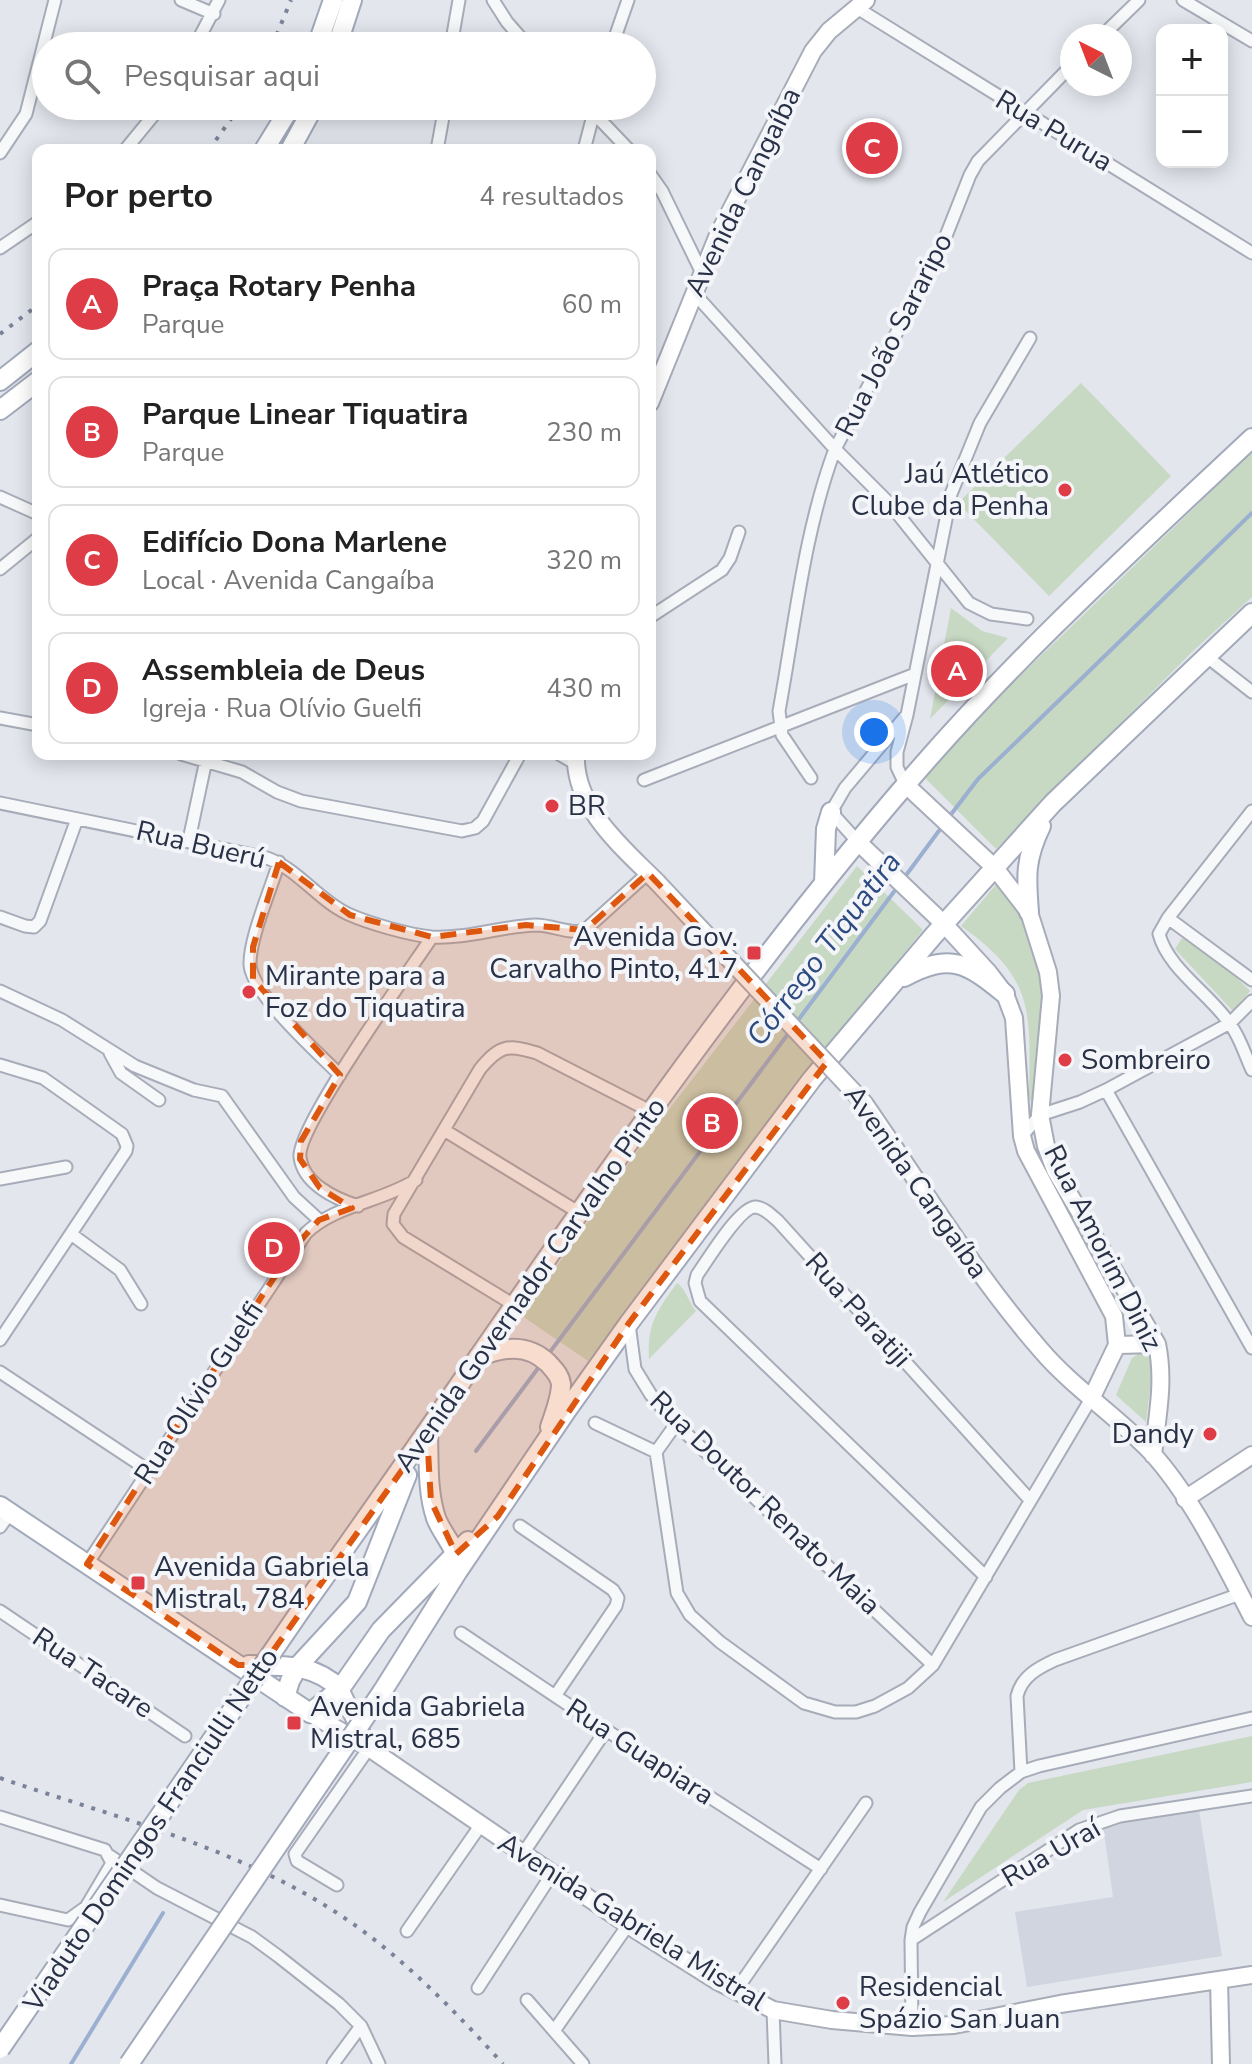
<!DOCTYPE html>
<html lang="pt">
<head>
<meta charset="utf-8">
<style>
  :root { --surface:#fff; --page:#f6f6f6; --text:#222; --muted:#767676; --line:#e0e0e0; --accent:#de3c47 }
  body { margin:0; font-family:"Nunito Sans",sans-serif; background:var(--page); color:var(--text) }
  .controls { position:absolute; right:24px; top:24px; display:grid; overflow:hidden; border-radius:16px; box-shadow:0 4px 20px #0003 }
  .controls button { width:72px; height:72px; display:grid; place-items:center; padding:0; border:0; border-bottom:2px solid var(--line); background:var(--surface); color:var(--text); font:40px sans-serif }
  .compass { position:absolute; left:1060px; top:24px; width:72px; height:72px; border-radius:50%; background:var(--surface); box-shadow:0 4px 20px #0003; rotate:318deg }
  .you { position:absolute; left:874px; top:732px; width:28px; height:28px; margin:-20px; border:6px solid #fff; border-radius:50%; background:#1a73e8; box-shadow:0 0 0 12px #1a73e833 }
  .badge { display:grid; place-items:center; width:52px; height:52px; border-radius:50%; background:var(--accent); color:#fff; font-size:26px; font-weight:700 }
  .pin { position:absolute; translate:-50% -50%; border:4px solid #fff; box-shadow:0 2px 8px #0006 }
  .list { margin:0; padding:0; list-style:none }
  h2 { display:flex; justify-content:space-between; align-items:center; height:104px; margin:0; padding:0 32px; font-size:34px }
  h2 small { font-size:26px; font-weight:400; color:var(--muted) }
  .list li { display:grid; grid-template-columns:52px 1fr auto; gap:24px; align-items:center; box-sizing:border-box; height:112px; margin:0 16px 16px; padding:0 16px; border:2px solid var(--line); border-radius:16px }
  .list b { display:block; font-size:30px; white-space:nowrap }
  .list p { margin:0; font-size:26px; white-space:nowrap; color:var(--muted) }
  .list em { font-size:26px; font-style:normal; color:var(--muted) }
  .icon { flex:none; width:44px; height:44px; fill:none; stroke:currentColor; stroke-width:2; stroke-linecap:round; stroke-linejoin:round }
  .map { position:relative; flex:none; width:1252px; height:2064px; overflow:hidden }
  .search { position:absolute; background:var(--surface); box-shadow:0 4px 20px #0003; left:32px; top:32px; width:624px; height:88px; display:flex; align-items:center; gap:20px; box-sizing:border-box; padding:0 28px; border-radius:44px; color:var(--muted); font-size:30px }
  .panel { position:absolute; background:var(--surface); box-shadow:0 4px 20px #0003; left:32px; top:144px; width:624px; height:616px; border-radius:16px }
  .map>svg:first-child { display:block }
  .built { fill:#d1d5df }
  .green { fill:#c7d8c3 }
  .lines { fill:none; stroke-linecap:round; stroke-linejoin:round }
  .stream { stroke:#9bb0d0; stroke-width:4 }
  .street-casing { stroke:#a7acb8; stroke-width:15 }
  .secondary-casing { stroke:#a7acb8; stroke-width:20 }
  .primary-casing { stroke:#a1a9ba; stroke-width:22 }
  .street { stroke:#f7f8fa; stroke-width:11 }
  .secondary { stroke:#fff; stroke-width:16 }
  .primary { stroke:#fff; stroke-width:18 }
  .rail { stroke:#7b8398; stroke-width:4; stroke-dasharray:4 8; stroke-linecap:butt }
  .secondary-bridge-casing { stroke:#a7acb8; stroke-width:20; stroke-linecap:butt }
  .primary-bridge-casing { stroke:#a1a9ba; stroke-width:22; stroke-linecap:butt }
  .secondary-bridge { stroke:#fff; stroke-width:16 }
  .primary-bridge { stroke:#fff; stroke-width:18 }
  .marked { fill:#de570f; fill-opacity:0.2; stroke:#de570f; stroke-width:6; stroke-dasharray:16 10; stroke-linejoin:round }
  .poi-dot { fill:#de3c47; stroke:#f3f5f9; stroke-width:3 }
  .labels { text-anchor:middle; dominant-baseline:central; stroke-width:8; stroke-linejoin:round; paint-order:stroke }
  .street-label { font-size:28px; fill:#293147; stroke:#f3f5f9 }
  .poi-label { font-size:28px; fill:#293147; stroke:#f3f5f9; text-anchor:start }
  .water-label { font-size:30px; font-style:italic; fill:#2d4b80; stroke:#f3f5f9 }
</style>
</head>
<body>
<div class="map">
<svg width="1252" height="2064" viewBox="0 0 1252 2064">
  <rect width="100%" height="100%" fill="#e3e6ed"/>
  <path class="built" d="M1199,1810L1222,1956L1027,1987L1015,1912L1113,1897L1103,1826Z"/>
  <path class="green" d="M1081,383L1171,476L1049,596L958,503Z
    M1252,452V597L1192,652L996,849L924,777L1014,682Z
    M951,608L982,631L1008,638L930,719Z
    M857,866L923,930L784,1100L588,1361L522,1316L640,1147Z
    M999,881C1006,891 1014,902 1020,912C1052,970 1040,1040 1036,1103H1032L1029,1098C1030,1012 1036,979 961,926Z
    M1182,938L1217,958L1250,991L1233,1011L1175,949Z
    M677,1283C686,1289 688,1301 696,1311L649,1359C647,1324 657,1311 677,1283Z
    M1140,1353L1149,1357L1152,1373L1146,1422L1116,1395L1132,1358Z
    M1252,1736V1782L1083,1810L943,1902L1019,1790L1028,1783Z"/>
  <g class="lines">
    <path class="stream" d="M949,817L978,779L1252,513
      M904,878L944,824
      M796,1023L899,885
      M547,1356L791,1030
      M476,1451L542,1363
      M71,2064L163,1913"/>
    <defs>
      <path id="street" d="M181,0L214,14
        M493,0L507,22L528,46
        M1183,0L1252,41
        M857,8L1252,253
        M1102,36L1139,0
        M195,46L219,0
        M451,46L459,0
        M612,46L628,0
        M587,106L629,150
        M125,150L161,106
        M437,150L445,106
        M584,150L595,108
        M0,153L26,114L55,0
        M650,174L662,191L701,271
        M0,248L38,222
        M693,292L835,449L889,503L969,603L991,614L1027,619
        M0,497L38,514
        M0,569L38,538
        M650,617L722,570L730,558L739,532
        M1206,656L1252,692
        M0,718L38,725
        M181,754L242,772L277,792L301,801L462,831L475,828L483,821L520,754
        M559,754L576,764
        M811,778L782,735L779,711C795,624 804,532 835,449L940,251L970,175L978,161L1072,65
        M644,780L915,674
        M905,784L897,767V752L907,715L951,494L980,423L1030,338
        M0,803L267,858C298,869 318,900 348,914C368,923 409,935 432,937C466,939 502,926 536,925C553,925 570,935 585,930L648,873
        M1252,811L1168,918L1159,934C1168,969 1211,995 1230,1024C1240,1037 1245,1055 1252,1070
        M189,840L206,760
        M858,842L831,812L845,788L904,718
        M279,862C271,889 249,939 250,965C252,994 318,1053 340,1075
        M0,917L25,926L34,927L40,921L77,819
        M1168,918L1252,980
        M0,991L62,1020L135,1066L194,1090L222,1096L294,1197L319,1220
        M110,1053L121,1073L159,1100
        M0,1065L43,1078L122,1134L127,1146L126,1151L0,1340
        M1106,1090L1252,1348
        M444,1130L578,1212
        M1022,1136L1040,1115L1080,1102L1106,1090L1230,1023L1252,1001
        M0,1179L66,1167
        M358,1206C336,1199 303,1184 300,1157C296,1128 410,970 432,937
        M71,1234L120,1270L141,1304
        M514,1305L403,1237L393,1224L394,1214L480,1069C500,1045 508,1044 537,1053L650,1111
        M629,1324L635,1369L651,1395L676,1424L933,1665
        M0,1372L148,1470
        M595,1423L656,1452
        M656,1452L677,1593L690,1615L720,1642L804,1703L835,1712H856L875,1706L908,1688L933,1665L1092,1397
        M656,1452L676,1424
        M520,1526L613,1590L618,1598L616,1606L555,1696
        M0,1527L10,1513
        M87,1564L306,1233C335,1205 381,1202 416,1180
        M986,1577L700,1301L695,1283L697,1275C707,1261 740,1206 756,1207C765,1208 772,1216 778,1221L1030,1500
        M0,1611L185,1736
        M461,1633L606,1730L821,1869
        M1021,1772L1017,1696C1022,1676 1038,1668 1055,1660L1240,1594
        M0,1817L105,1850L112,1863L86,1907L68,1920L0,1905
        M522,1855L606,1730
        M110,1856L157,1888L252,1937L278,1956L339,2004L361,2026L379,2064
        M337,1885L297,1861L295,1854L369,1748
        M407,1931L480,1826
        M911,1940L1079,1830L1120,1816L1252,1796
        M478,1988L552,1874
        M735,1992L866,1803
        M527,2000L583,2064
        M773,2010L775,2064
        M912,2027L911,1940L913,1927L920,1912L981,1807L1000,1788L1021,1772L1039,1766L1252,1718
        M554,2031L628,1925
        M333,2064L361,2026"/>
      <path id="secondary" d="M650,403L718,235L813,51L829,31L866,0
        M576,754C573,807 623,848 657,882
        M905,784L995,868L1029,912L1048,972L1051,996L1040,1115L1046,1146L1055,1170L1157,1344C1165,1382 1157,1417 1153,1455
        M858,842L944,924L989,973L1005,994L1014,1018L1022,1136L1026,1151L1114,1316L1117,1345L1092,1397
        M864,1103C921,1185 974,1273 1040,1349C1073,1388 1116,1415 1151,1452C1192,1497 1224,1563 1252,1617
        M1117,1345L1157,1344
        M1185,1499L1252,1455
        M340,1689L363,1736
        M310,1713L369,1748L628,1925L717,1981L773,2010L832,2020L912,2027L954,2025L1060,2004L1252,1975
        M1219,1980L1221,2064"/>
      <path id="primary" d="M317,46L333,0
        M337,46L352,0
        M264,150L291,106
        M290,150L314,106
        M0,381L38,351
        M0,410L38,381
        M824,883L826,829L831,812
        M1029,912C1026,876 1025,859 1041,826
        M904,977C951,952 967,963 1005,994
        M478,1357C503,1347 527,1343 548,1363C554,1370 560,1375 561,1384C561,1398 554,1415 550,1427
        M428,1433C429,1461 427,1491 436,1518C442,1534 456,1547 459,1565
        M0,1506L310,1713L340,1689L381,1630L468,1541
        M301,1610C501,1332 684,1042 908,782C1013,659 1134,549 1252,438
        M249,1665C284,1666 314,1663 340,1689
        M382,1692L458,1571L567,1410L629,1323L812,1079L934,935L1053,803L1252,613
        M285,1697L290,1681L298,1666L357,1602L407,1475"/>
    </defs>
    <use href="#street" class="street-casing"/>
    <use href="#secondary" class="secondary-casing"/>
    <use href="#primary" class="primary-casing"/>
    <use href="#street" class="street"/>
    <use href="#secondary" class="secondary"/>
    <use href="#primary" class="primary"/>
    <path class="rail" d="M272,46L291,0
      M209,150L240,106
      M0,334L38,305
      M0,1778C114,1817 236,1847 337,1913C400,1954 453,2009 503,2064"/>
    <defs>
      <path id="secondary-bridge" d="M657,882L864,1103"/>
      <path id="primary-bridge" d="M0,2049L301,1610
        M129,2064L382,1692"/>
    </defs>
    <use href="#secondary-bridge" class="secondary-bridge-casing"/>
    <use href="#primary-bridge" class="primary-bridge-casing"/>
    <use href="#secondary-bridge" class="secondary-bridge"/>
    <use href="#primary-bridge" class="primary-bridge"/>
  </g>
  <path class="marked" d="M279,862L350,915L432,937L526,925L585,930L648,873L827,1062L629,1323L498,1516L456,1554L431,1501L427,1435L263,1665H238L87,1564L292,1250L319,1220L352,1208L320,1188L300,1159L301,1141L340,1075L253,979V947Z"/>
  <g class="poi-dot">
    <circle cx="1065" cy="490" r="8"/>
    <circle cx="552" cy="806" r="8"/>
    <rect x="746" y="945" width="16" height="16" rx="4"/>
    <circle cx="249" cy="992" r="8"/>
    <circle cx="1065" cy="1060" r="8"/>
    <circle cx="1210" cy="1434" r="8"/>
    <rect x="130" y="1575" width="16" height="16" rx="4"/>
    <rect x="286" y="1715" width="16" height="16" rx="4"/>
    <circle cx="843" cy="2003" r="8"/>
  </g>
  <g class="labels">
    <g class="street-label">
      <text transform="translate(1054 131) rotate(31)">Rua Purua</text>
      <text transform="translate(743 192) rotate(-64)">Avenida Cangaíba</text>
      <text transform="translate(894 335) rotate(-63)">Rua João Sararipo</text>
      <text transform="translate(201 845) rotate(13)">Rua Buerú</text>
      <text transform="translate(916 1182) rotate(55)">Avenida Cangaíba</text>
      <text transform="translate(1103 1248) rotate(63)">Rua Amorim Diniz</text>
      <text transform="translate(530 1285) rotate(-55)">Avenida Governador Carvalho Pinto</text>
      <text transform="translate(858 1310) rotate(48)">Rua Paratiji</text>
      <text transform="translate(199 1393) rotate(-57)">Rua Olívio Guelfi</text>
      <text transform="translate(765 1503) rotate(44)">Rua Doutor Renato Maia</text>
      <text transform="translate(93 1673) rotate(34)">Rua Tacare</text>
      <text transform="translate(640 1752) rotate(33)">Rua Guapiara</text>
      <text transform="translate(151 1830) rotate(-56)">Viaduto Domingos Franciulli Netto</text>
      <text transform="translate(1051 1853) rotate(-30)">Rua Uraí</text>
      <text transform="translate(632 1922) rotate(32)">Avenida Gabriela Mistral</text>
    </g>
    <g class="poi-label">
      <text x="1049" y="474" text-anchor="end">Jaú Atlético<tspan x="1049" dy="32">Clube da Penha</tspan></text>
      <text x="568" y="806">BR</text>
      <text x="738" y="937" text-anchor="end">Avenida Gov.<tspan x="738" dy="32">Carvalho Pinto, 417</tspan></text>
      <text x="265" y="976">Mirante para a<tspan x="265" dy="32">Foz do Tiquatira</tspan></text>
      <text x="1081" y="1060">Sombreiro</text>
      <text x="1194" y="1434" text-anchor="end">Dandy</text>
      <text x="154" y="1567">Avenida Gabriela<tspan x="154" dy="32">Mistral, 784</tspan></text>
      <text x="310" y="1707">Avenida Gabriela<tspan x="310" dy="32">Mistral, 685</tspan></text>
      <text x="859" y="1987">Residencial<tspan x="859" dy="32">Spázio San Juan</tspan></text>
    </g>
    <g class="water-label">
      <text transform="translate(824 949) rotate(-53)">Córrego Tiquatira</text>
    </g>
  </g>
</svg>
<div class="controls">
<button>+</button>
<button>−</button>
</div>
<svg class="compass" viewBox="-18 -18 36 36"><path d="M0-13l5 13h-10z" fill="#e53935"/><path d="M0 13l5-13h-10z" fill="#767676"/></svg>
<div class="you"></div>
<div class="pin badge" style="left:957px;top:671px">A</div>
<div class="pin badge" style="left:712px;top:1123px">B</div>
<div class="pin badge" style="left:872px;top:148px">C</div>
<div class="pin badge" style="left:274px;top:1248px">D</div>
<div class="search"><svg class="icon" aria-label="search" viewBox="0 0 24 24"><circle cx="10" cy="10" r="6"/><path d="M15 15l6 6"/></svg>Pesquisar aqui</div>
<section class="panel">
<h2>Por perto<small>4 resultados</small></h2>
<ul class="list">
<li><span class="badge">A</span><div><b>Praça Rotary Penha</b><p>Parque</p></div><em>60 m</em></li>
<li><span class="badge">B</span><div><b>Parque Linear Tiquatira</b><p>Parque</p></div><em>230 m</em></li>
<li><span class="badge">C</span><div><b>Edifício Dona Marlene</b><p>Local · Avenida Cangaíba</p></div><em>320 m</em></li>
<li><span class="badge">D</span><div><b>Assembleia de Deus</b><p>Igreja · Rua Olívio Guelfi</p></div><em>430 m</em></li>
</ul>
</section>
</div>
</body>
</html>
